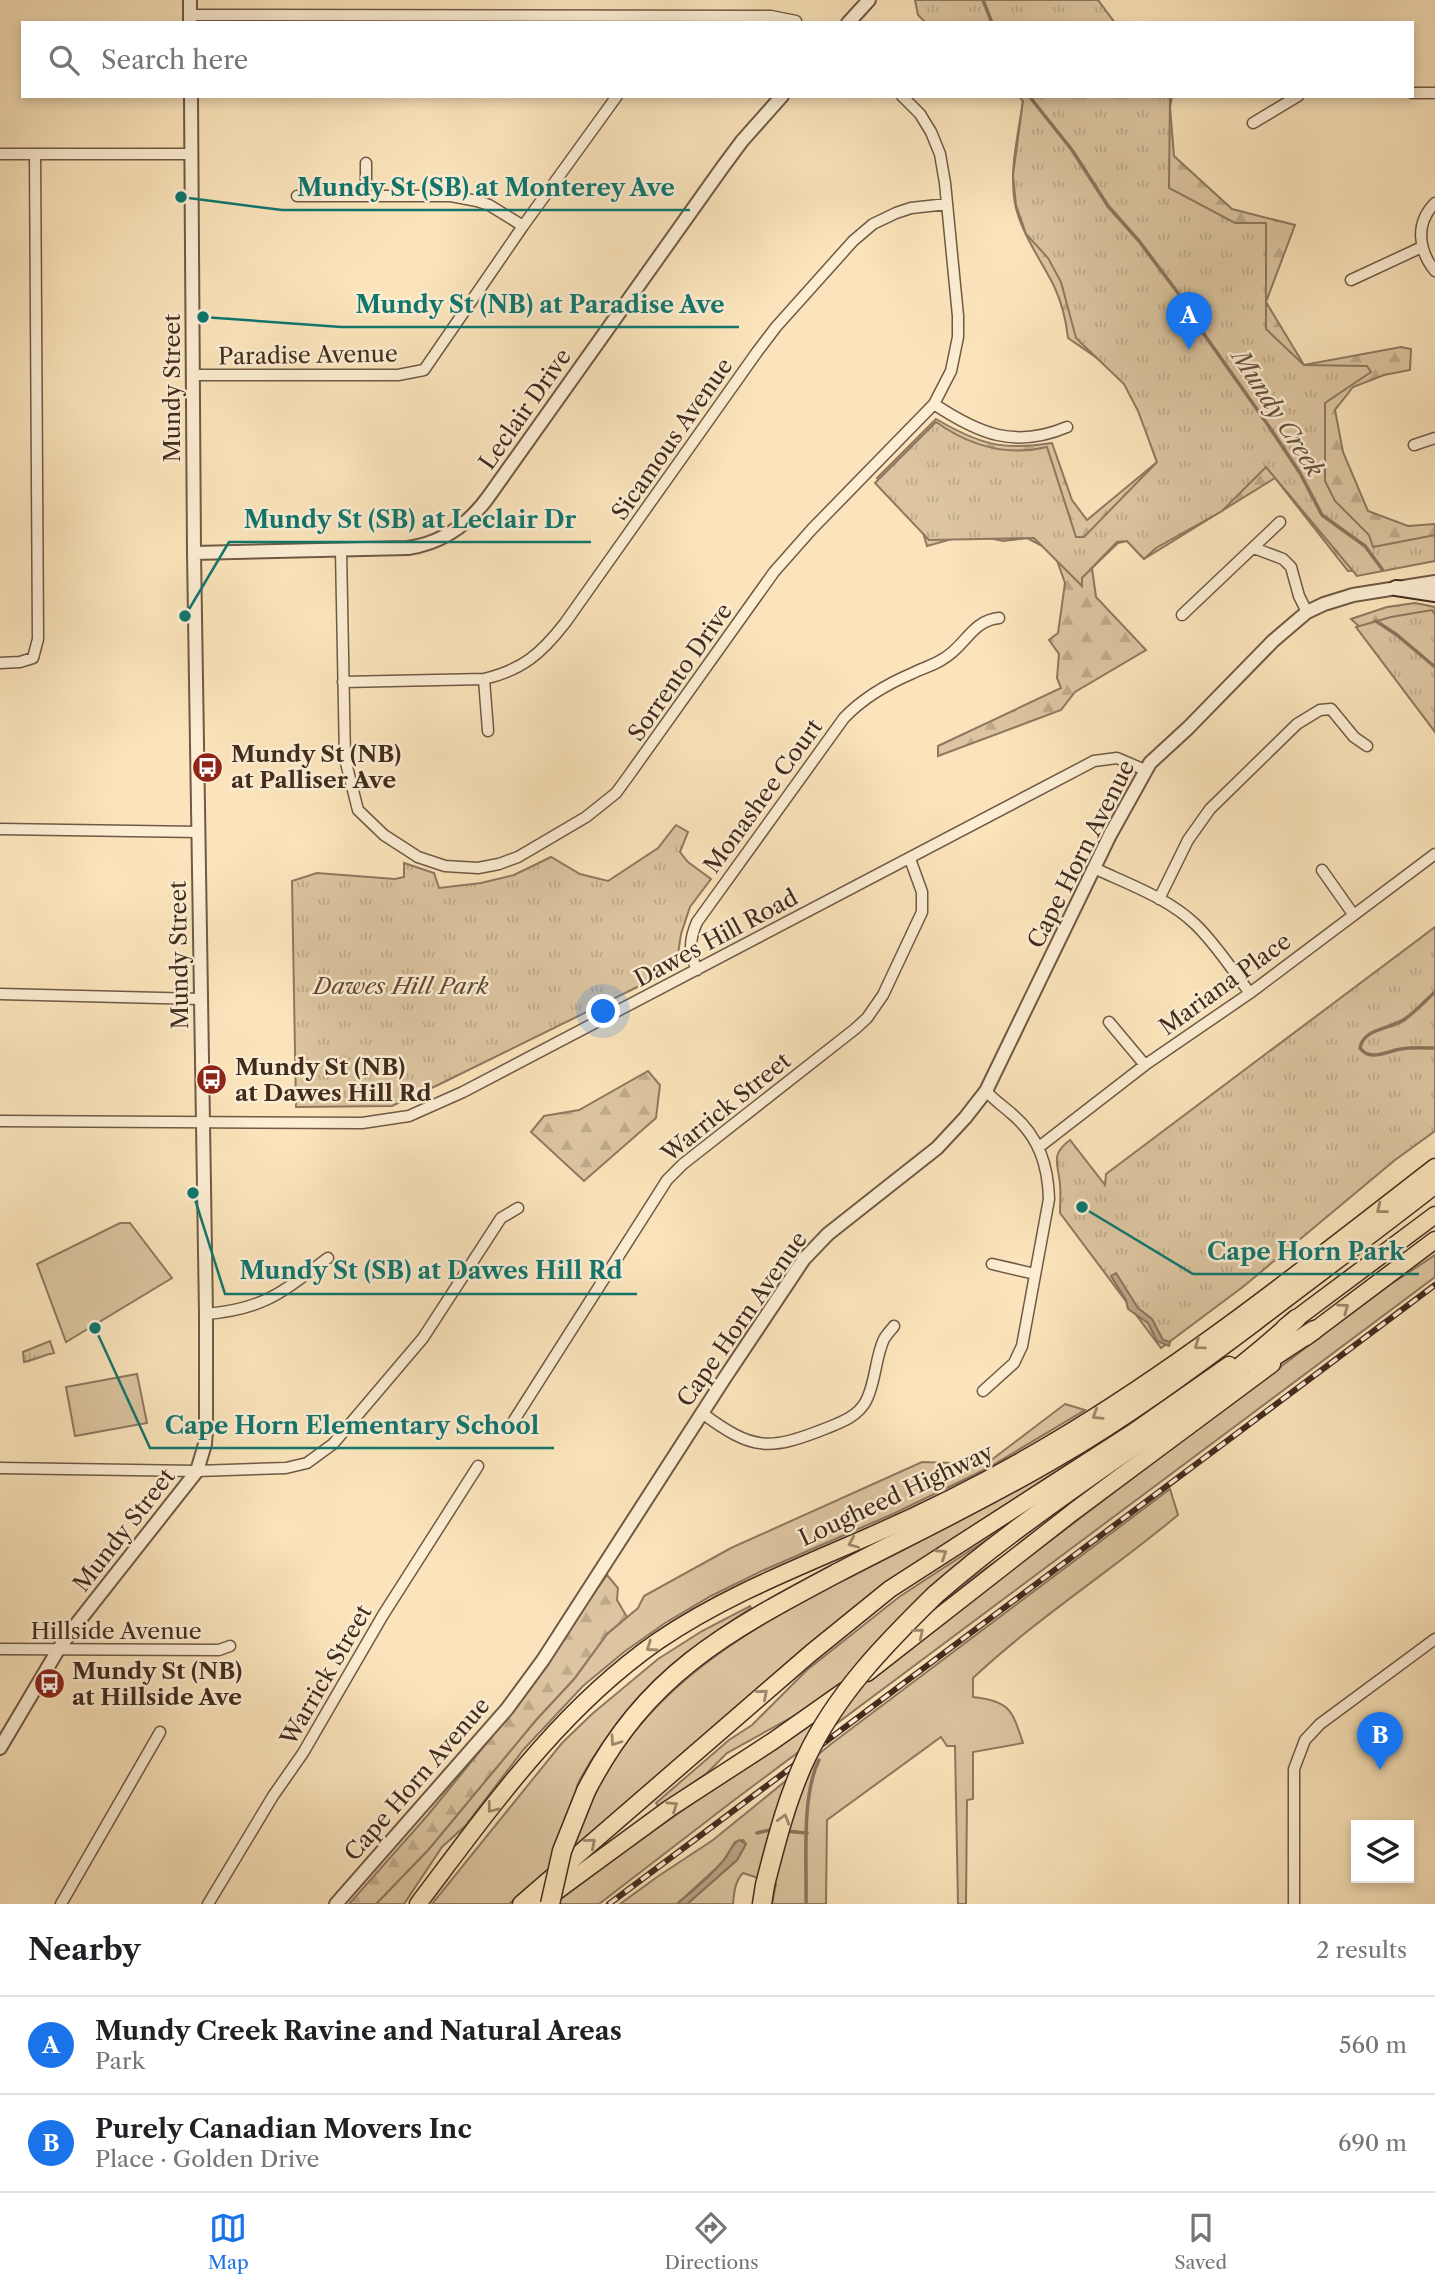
<!DOCTYPE html>
<html lang="en">
<head>
<meta charset="utf-8">
<style>
  :root { --surface:#fff; --page:#f6f6f6; --text:#202124; --muted:#757577; --line:#e0e0e0; --accent:#1a73e8 }
  body { margin:0; font-family:"Libre Caslon Text",serif; background:var(--page); color:var(--text) }
  .controls { position:absolute; right:21px; bottom:21px; display:grid; overflow:hidden; border-radius:0px; box-shadow:0 4px 10px #0003 }
  .controls button { width:63px; height:63px; display:grid; place-items:center; padding:0; border:0; border-bottom:2px solid var(--line); background:var(--surface); color:var(--text); font:35px sans-serif }
  .you { position:absolute; left:604px; top:1012px; width:24px; height:24px; margin:-18px; border:5px solid #fff; border-radius:50%; background:#1a73e8; box-shadow:0 0 0 10px #1a73e833 }
  .badge { display:grid; place-items:center; width:46px; height:46px; border-radius:50%; background:var(--accent); color:#fff; font-size:23px; font-weight:700 }
  .pin { position:absolute; translate:-50% -58px; filter:drop-shadow(0 2px 4px #0008) }
  .pin::after { content:''; position:absolute; top:37px; width:24px; height:21px; background:inherit; clip-path:polygon(0 0,100% 0,50% 100%) }
  .list { margin:0; padding:0; list-style:none }
  h2 { display:flex; justify-content:space-between; align-items:center; height:91px; margin:0; padding:0 28px; font-size:30px }
  h2 small { font-size:23px; font-weight:400; color:var(--muted) }
  .list li { display:grid; grid-template-columns:46px 1fr auto; gap:21px; align-items:center; box-sizing:border-box; height:98px; padding:0 28px; border-top:2px solid var(--line) }
  .list b { display:block; font-size:26px; white-space:nowrap }
  .list p { margin:0; font-size:23px; white-space:nowrap; color:var(--muted) }
  .list em { font-size:23px; font-style:normal; color:var(--muted) }
  .icon { flex:none; width:38px; height:38px; fill:none; stroke:currentColor; stroke-width:2; stroke-linecap:round; stroke-linejoin:round }
  .map { position:relative; flex:none; width:1435px; height:1904px; overflow:hidden }
  .search { position:absolute; background:var(--surface); box-shadow:0 4px 10px #0003; left:21px; right:21px; top:21px; height:77px; display:flex; align-items:center; gap:18px; box-sizing:border-box; padding:0 24px; border-radius:0px; color:var(--muted); font-size:26px }
  .sheet { height:287px; background:var(--surface) }
  nav { display:flex; justify-content:space-around; align-items:center; box-sizing:border-box; height:98px; border-top:2px solid var(--line); background:var(--surface); font-size:19px; color:var(--muted) }
  nav a { display:grid; justify-items:center; gap:4px }
  nav .on { color:var(--accent) }
  .map>svg:first-child { display:block }
  .grass { fill:#dcc5a0; stroke:#8f785f; stroke-width:2 }
  .forest { fill:url(#forest-firs); stroke:#8f785f; stroke-width:2 }
  .park { fill:url(#park-tufts); stroke:#8f785f; stroke-width:2 }
  .water { fill:#bca586; stroke:#8b745c; stroke-width:2 }
  .lines { fill:none; stroke-linecap:round; stroke-linejoin:round }
  .stream { stroke:#8b745c; stroke-width:3.5 }
  .minor-casing { stroke:#705945; stroke-width:13 }
  .tertiary-casing { stroke:#705945; stroke-width:16 }
  .secondary-casing { stroke:#422b1e; stroke-width:18 }
  .primary-casing { stroke:#422b1e; stroke-width:19 }
  .motorway-casing { stroke:#422b1e; stroke-width:21 }
  .minor { stroke:#fcedd3; stroke-width:10 }
  .tertiary { stroke:#fcedd3; stroke-width:12 }
  .secondary { stroke:#fcedd3; stroke-width:14 }
  .primary { stroke:#fbe4bb; stroke-width:16 }
  .motorway { stroke:#fbe4bb; stroke-width:18 }
  .rail-casing { stroke:#422b1e; stroke-width:6 }
  .rail { stroke:#fcedd3; stroke-width:3.5; stroke-dasharray:10; stroke-linecap:butt }
  .motorway-bridge-casing { stroke:#422b1e; stroke-width:21; stroke-linecap:butt }
  .motorway-bridge { stroke:#fbe4bb; stroke-width:18 }
  .oneway { stroke:#9e886c }
  .labels { text-anchor:middle; dominant-baseline:central; stroke-width:5; stroke-linejoin:round; paint-order:stroke }
  .street-label { font-size:23px; fill:#422b1e; stroke:#fcedd3 }
  .poi-label { font-size:23px; font-weight:bold; fill:#422b1e; stroke:#fcedd3; text-anchor:start }
  .park-label { font-size:23px; font-style:italic; fill:#614a38; stroke:#fcedd3 }
  .water-label { font-size:24px; font-style:italic; fill:#67503d; stroke:#fcedd3 }
  .leader { fill:none; stroke:#0f766e; stroke-width:2.5 }
  .callout-dot { fill:#0f766e; stroke:#fcedd3; stroke-width:2.5 }
  .callout-label { font-size:24px; text-anchor:middle; font-weight:bold; fill:#0f766e; stroke:#fcedd3; stroke-width:5; stroke-linejoin:round; paint-order:stroke }
</style>
</head>
<body>
<div class="map">
<svg width="1435" height="1904" viewBox="0 0 1435 1904">
  <defs>
    <pattern id="forest-firs" width="22" height="20" patternUnits="userSpaceOnUse" patternTransform="scale(1.75)"><rect width="22" height="20" fill="#dcc5a0"/><path d="M5 1l3.5 6h-7zM16 11l3.5 6h-7z" fill="#bea989"/></pattern>
    <pattern id="park-tufts" width="24" height="20" patternUnits="userSpaceOnUse" patternTransform="scale(1.75)"><rect width="24" height="20" fill="#dcc5a0"/><path d="M3 7l-1-3M5 7V3M7 7l1-3M15 17l-1-3M17 17v-4M19 17l1-3" fill="none" stroke="#bea989"/></pattern>
  </defs>
  <rect width="100%" height="100%" fill="#fbe4bb"/>
  <filter id="stains"><feTurbulence type="fractalNoise" baseFrequency=".00286" numOctaves="4"/><feColorMatrix values="0 0 0 0 .2 0 0 0 0 .09 0 0 0 0 .02 0 0 0 .5 -.17"/></filter>
  <radialGradient id="worn" r=".72"><stop offset=".6" stop-color="#630" stop-opacity="0"/><stop offset="1" stop-color="#630" stop-opacity=".3"/></radialGradient>
  <path class="grass" d="M120,1223H130L172,1278L66,1342L37,1264Z
    M1435,1255V1277L733,1801L599,1904H554L625,1851L871,1677L1183,1440L1388,1286Z
    M137,1374L147,1423L75,1436L66,1387Z
    M1065,1404L1085,1410L988,1468L895,1513L764,1570L711,1596L665,1623L624,1652L583,1686L524,1749L465,1826L442,1847L404,1904H376L429,1849L536,1720L574,1679L607,1634L638,1608L644,1596L731,1548L922,1462L986,1464Z
    M1096,1445L883,1586L801,1652L509,1904H432L562,1743L592,1714L658,1659L702,1631L750,1606L751,1608C691,1647 645,1680 605,1740C595,1755 584,1770 577,1786L595,1794C651,1677 767,1620 876,1562C950,1524 1025,1487 1096,1445Z
    M1170,1489L1178,1515C1111,1571 1037,1618 973,1678V1697C1010,1701 1012,1710 1023,1743L973,1752V1799L967,1800L966,1904H958L955,1746H947L941,1737L827,1820L826,1904H772L776,1884L743,1873C735,1881 734,1893 733,1904H687L737,1860L746,1844L743,1840L735,1842L722,1863L677,1904H620L657,1877L713,1840L831,1744Z
    M1058,1493L928,1591L941,1604L975,1576L1082,1500L838,1685L796,1715L727,1753L707,1773L659,1807L656,1803L729,1740L752,1725L807,1670L899,1597Z"/>
  <path class="forest" d="M1019,96H1172L1170,107L1174,156L1232,209L1295,225L1266,302L1304,365L1401,347L1411,349L1410,370L1384,375L1353,387L1335,410L1343,452L1368,511L1408,526L1435,524V552L1366,570L1348,571L1275,478L1144,559L1127,541L1118,543L1092,568L1096,597L1146,650L1075,692L1061,710L938,756V746L1061,688L1057,678L1059,654L1049,640L1058,633L1065,583L1054,552L1027,538L1003,541L970,534L927,546L922,529L877,478L936,419C979,444 1002,451 1052,443L1072,500L1087,520L1157,462C1147,436 1140,404 1123,382C1108,364 1087,351 1068,338C1066,319 1062,303 1054,286C1041,260 1023,236 1016,208C1008,174 1018,136 1023,101Z
    M1415,603L1435,607V724L1376,642L1351,619L1387,607Z
    M648,1071L660,1085L656,1118L584,1181L531,1132L544,1116L579,1110Z
    M607,1575L618,1588L617,1600L627,1617L607,1634L574,1679L536,1720L429,1849L376,1904H349L427,1816L490,1739Z"/>
  <path class="park" d="M915,0H1098L1115,23H926L918,15Z
    M1019,96H1170L1169,188L1235,223H1266V329L1304,365L1367,366L1371,372L1325,403V481L1335,501L1369,535L1373,547L1435,535V561L1357,576L1266,467L1222,511L1156,548L1144,559L1127,541L1117,542L1082,578V586L1034,538L929,540L875,483L936,422C970,446 1006,457 1047,447L1076,537H1084L1157,462L1138,411L1124,384L1076,338L1061,282L1048,258L1026,234L1016,205L1013,175L1023,101Z
    M1432,610L1435,615V732L1356,627L1391,617Z
    M676,825L688,832L680,852L688,862L711,879L690,907L681,934L676,968L438,1085L392,1106L296,1107L292,881L317,873L395,879L404,877V863L434,873L439,888L481,883L514,875L551,857L580,874L608,881L658,848Z
    M1435,927V1131L1395,1160L1244,1286L1161,1348L1060,1213C1060,1203 1061,1194 1060,1184C1058,1163 1050,1155 1070,1140L1105,1185L1106,1174Z
    M50,1341L54,1353C43,1355 35,1360 24,1362L23,1352Z"/>
  <path class="water" d="M1116,1273L1138,1308L1152,1319L1163,1340L1170,1342L1169,1346L1157,1341L1148,1323L1128,1309L1126,1300L1111,1276Z
    M739,1840L746,1844L737,1860L687,1904H677C692,1891 709,1878 722,1862C729,1855 731,1845 739,1840Z"/>
  <g class="lines">
    <path class="stream" d="M983,0L992,23
      M1029,96L1072,150L1108,206L1139,241L1178,293L1187,310L1268,425L1300,473L1322,515L1365,546L1382,569
      M1376,621L1397,635L1435,667
      M1435,992C1425,1001 1416,1011 1405,1019C1392,1029 1363,1028 1360,1048C1370,1062 1387,1051 1401,1049C1412,1047 1424,1048 1435,1048
      M785,1831L807,1833
      M757,1833L774,1829
      M806,1904C807,1863 801,1796 819,1760"/>
    <defs>
      <path id="minor" d="M190,15L771,16L796,21
        M1412,93H1435
        M1253,123L1298,96
        M0,154H191
        M366,163V196
        M297,196H451L477,201L489,205L523,226
        M1435,203C1415,223 1418,250 1435,271
        M1351,280L1422,247
        M193,375H398L424,370L523,226L617,96
        M934,404C979,434 1015,449 1067,427
        M1414,445L1435,438
        M1254,548L1283,559L1291,567L1299,596L1307,612
        M341,550L345,759L358,810L384,835L418,857L445,866L478,868L499,864L518,857L586,817L616,793L627,778L774,572L812,529L934,404L951,371L958,337V316L945,183L940,154L931,132L920,114L902,96
        M1182,615L1280,522
        M0,663L20,662L33,658L38,639L35,154
        M484,679L488,731
        M343,682L484,679C522,670 541,654 565,623L757,352L776,327L853,241L873,224L896,213L911,208L947,204
        M0,829L199,832
        M1094,868C1128,884 1168,898 1195,924C1216,944 1232,970 1250,993
        M1322,870L1353,914
        M1159,899L1188,840L1210,809L1297,724L1320,710L1331,709L1354,737L1367,746
        M697,970C689,953 689,940 697,922L844,718C864,697 887,684 913,673C923,668 934,665 943,659C966,646 971,621 999,618
        M0,994L201,999
        M1109,1022L1145,1065
        M0,1121L362,1123L409,1116L463,1092L1094,761L1117,758L1145,770
        M1039,1147L1145,1065L1250,993L1435,854
        M992,1264L1035,1274
        M206,1314C265,1309 282,1292 328,1258
        M983,1391L1014,1363L1022,1346L1049,1199C1048,1165 1039,1137 1012,1114C1003,1106 994,1100 986,1091
        M702,1413C753,1451 769,1451 827,1428C842,1422 858,1416 866,1401C876,1382 875,1358 884,1339C887,1334 891,1330 894,1326
        M511,1425L667,1180L683,1164L855,1029L867,1018L883,995L922,912V892L910,859
        M0,1468L197,1471L286,1468L307,1463L333,1444L423,1338L501,1218L518,1208
        M0,1649L219,1650L230,1646
        M61,1904L160,1732
        M208,1904L273,1796L303,1753L383,1615L478,1466
        M1294,1904V1769L1305,1740L1320,1724L1435,1639"/>
      <path id="tertiary" d="M190,0V23
        M848,23L869,0
        M194,553L408,548C442,543 469,524 489,496L722,168L742,141L782,96
        M0,1748L58,1650L75,1626L197,1471L205,1444L206,1430V1314L194,553L191,96
        M336,1904L507,1709L543,1660L724,1379L804,1259L828,1234L937,1148L965,1118L986,1091L1110,835L1150,763L1188,728L1273,641L1307,612L1324,604L1353,595L1435,582"/>
      <path id="secondary" d="M1396,588L1435,594"/>
      <path id="primary" d="M1285,1327L1435,1215
        M1306,1337L1435,1240
        M867,1673L1073,1512L1272,1364
        M418,1904C490,1809 559,1710 658,1641C724,1596 797,1568 870,1536C932,1509 993,1478 1052,1443C1187,1363 1311,1263 1435,1167
        M521,1904L811,1653L890,1589L1132,1433L1229,1365
        M539,1904L670,1808L773,1741L844,1691"/>
      <path id="motorway" d="M1258,1367L1314,1330
        M935,1595C1049,1495 1184,1422 1296,1319
        M586,1791C646,1674 726,1632 837,1573C910,1535 986,1499 1057,1457C1126,1417 1190,1370 1254,1322C1314,1276 1375,1231 1435,1184
        M762,1904L765,1885"/>
    </defs>
    <use href="#minor" class="minor-casing"/>
    <use href="#tertiary" class="tertiary-casing"/>
    <use href="#secondary" class="secondary-casing"/>
    <use href="#primary" class="primary-casing"/>
    <use href="#motorway" class="motorway-casing"/>
    <use href="#minor" class="minor"/>
    <use href="#tertiary" class="tertiary"/>
    <use href="#secondary" class="secondary"/>
    <use href="#primary" class="primary"/>
    <use href="#motorway" class="motorway"/>
    <defs>
      <path id="rail" d="M609,1904L1435,1285"/>
    </defs>
    <use href="#rail" class="rail-casing"/>
    <use href="#rail" class="rail"/>
    <defs>
      <path id="motorway-bridge" d="M765,1885C776,1842 787,1798 806,1758C836,1694 885,1644 935,1595
        M550,1904L562,1851L586,1791"/>
    </defs>
    <use href="#motorway-bridge" class="motorway-bridge-casing"/>
    <use href="#motorway-bridge" class="motorway-bridge"/>
  </g>
  <defs><path id="oneway-chevron" d="M-2-3.5L2.5 0L-2 3.5" fill="none" stroke-width="1.6" stroke-linecap="round" stroke-linejoin="round" transform="scale(1.75)"/></defs>
  <g class="oneway">
    <use href="#oneway-chevron" transform="translate(1381 1209) rotate(142)"/>
    <use href="#oneway-chevron" transform="translate(1344 1308) rotate(-36)"/>
    <use href="#oneway-chevron" transform="translate(1199 1345) rotate(144)"/>
    <use href="#oneway-chevron" transform="translate(1097 1415) rotate(148)"/>
    <use href="#oneway-chevron" transform="translate(853 1543) rotate(157)"/>
    <use href="#oneway-chevron" transform="translate(942 1554) rotate(-33)"/>
    <use href="#oneway-chevron" transform="translate(919 1633) rotate(-40)"/>
    <use href="#oneway-chevron" transform="translate(651 1647) rotate(145)"/>
    <use href="#oneway-chevron" transform="translate(763 1694) rotate(-41)"/>
    <use href="#oneway-chevron" transform="translate(615 1741) rotate(125)"/>
    <use href="#oneway-chevron" transform="translate(673 1806) rotate(-34)"/>
    <use href="#oneway-chevron" transform="translate(492 1808) rotate(127)"/>
    <use href="#oneway-chevron" transform="translate(784 1819) rotate(-73)"/>
    <use href="#oneway-chevron" transform="translate(591 1843) rotate(-41)"/>
  </g>
  <defs>
    <symbol id="bus-disc" viewBox="-11 -11 22 22"><circle r="9.5" fill="#8f2418" stroke="#fcedd3"/><path d="M-5-6H5V4H4V6H2V4H-2V6H-4V4H-5ZM-3.5-4V0h7V-4ZM-3.5 1.2v1.5H-2V1.2ZM2 1.2v1.5H3.5V1.2Z" fill="#fff"/></symbol>
  </defs>
  <g fill-rule="evenodd">
    <use href="#bus-disc" x="190" y="750" width="35" height="35"/>
    <use href="#bus-disc" x="194" y="1062" width="35" height="35"/>
    <use href="#bus-disc" x="32" y="1666" width="35" height="35"/>
  </g>
  <g class="labels">
    <g class="street-label">
      <text transform="translate(308 355) rotate(-1)">Paradise Avenue</text>
      <text transform="translate(172 388) rotate(-90)">Mundy Street</text>
      <text transform="translate(525 409) rotate(-55)">Leclair Drive</text>
      <text transform="translate(672 439) rotate(-55)">Sicamous Avenue</text>
      <text transform="translate(680 672) rotate(-55)">Sorrento Drive</text>
      <text transform="translate(763 796) rotate(-54)">Monashee Court</text>
      <text transform="translate(1081 854) rotate(-63)">Cape Horn Avenue</text>
      <text transform="translate(716 938) rotate(-28)">Dawes Hill Road</text>
      <text transform="translate(179 955) rotate(-91)">Mundy Street</text>
      <text transform="translate(1225 984) rotate(-36)">Mariana Place</text>
      <text transform="translate(726 1107) rotate(-39)">Warrick Street</text>
      <text transform="translate(742 1319) rotate(-55)">Cape Horn Avenue</text>
      <text transform="translate(896 1495) rotate(-25)">Lougheed Highway</text>
      <text transform="translate(124 1530) rotate(-52)">Mundy Street</text>
      <text x="116" y="1631">Hillside Avenue</text>
      <text transform="translate(326 1675) rotate(-60)">Warrick Street</text>
      <text transform="translate(417 1779) rotate(-49)">Cape Horn Avenue</text>
    </g>
    <g class="poi-label">
      <text x="231" y="754">Mundy St (NB)<tspan x="231" dy="26">at Palliser Ave</tspan></text>
      <text x="235" y="1067">Mundy St (NB)<tspan x="235" dy="26">at Dawes Hill Rd</tspan></text>
      <text x="72" y="1671">Mundy St (NB)<tspan x="72" dy="26">at Hillside Ave</tspan></text>
    </g>
    <g class="park-label">
      <text x="401" y="986">Dawes Hill Park</text>
    </g>
    <g class="water-label">
      <text transform="translate(1278 413) rotate(57)">Mundy Creek</text>
    </g>
  </g>
  <path class="leader" d="M181 197L282 210H690M203 317L341 327H739M185 616L229 542H591M1082 1207L1193 1274H1419M193 1193L225 1294H637M95 1328L150 1448H554"/>
  <g class="callout-dot">
    <circle cx="181" cy="197" r="7"/>
    <circle cx="203" cy="317" r="7"/>
    <circle cx="185" cy="616" r="7"/>
    <circle cx="1082" cy="1207" r="7"/>
    <circle cx="193" cy="1193" r="7"/>
    <circle cx="95" cy="1328" r="7"/>
  </g>
  <g class="callout-label">
    <text x="486" y="196">Mundy St (SB) at Monterey Ave</text>
    <text x="540" y="313">Mundy St (NB) at Paradise Ave</text>
    <text x="410" y="528">Mundy St (SB) at Leclair Dr</text>
    <text x="1306" y="1260">Cape Horn Park</text>
    <text x="431" y="1279">Mundy St (SB) at Dawes Hill Rd</text>
    <text x="352" y="1434">Cape Horn Elementary School</text>
  </g>
  <rect width="100%" height="100%" filter="url(#stains)"/>
  <rect width="100%" height="100%" fill="url(#worn)"/>
</svg>
<div class="controls">
<button><svg class="icon" aria-label="layers" viewBox="0 0 24 24"><path d="M12 4l9 5-9 5-9-5zM3 14l9 5 9-5"/></svg></button>
</div>
<div class="you"></div>
<div class="pin badge" style="left:1189px;top:350px">A</div>
<div class="pin badge" style="left:1380px;top:1770px">B</div>
<div class="search"><svg class="icon" aria-label="search" viewBox="0 0 24 24"><circle cx="10" cy="10" r="6"/><path d="M15 15l6 6"/></svg>Search here</div>
</div>
<section class="sheet">
<h2>Nearby<small>2 results</small></h2>
<ul class="list">
<li><span class="badge">A</span><div><b>Mundy Creek Ravine and Natural Areas</b><p>Park</p></div><em>560 m</em></li>
<li><span class="badge">B</span><div><b>Purely Canadian Movers Inc</b><p>Place · Golden Drive</p></div><em>690 m</em></li>
</ul>
</section>
<nav>
<a class="on"><svg class="icon" aria-label="map" viewBox="0 0 24 24"><path d="M3 6l6-2 6 2 6-2v14l-6 2-6-2-6 2zM9 4v14M15 6v14"/></svg>Map</a>
<a><svg class="icon" aria-label="directions" viewBox="0 0 24 24"><path d="M12 3l9 9-9 9-9-9zM9 14v-3h6M13 9l2 2-2 2"/></svg>Directions</a>
<a><svg class="icon" aria-label="saved" viewBox="0 0 24 24"><path d="M7 4h10v16l-5-4-5 4z"/></svg>Saved</a>
</nav>
</body>
</html>
